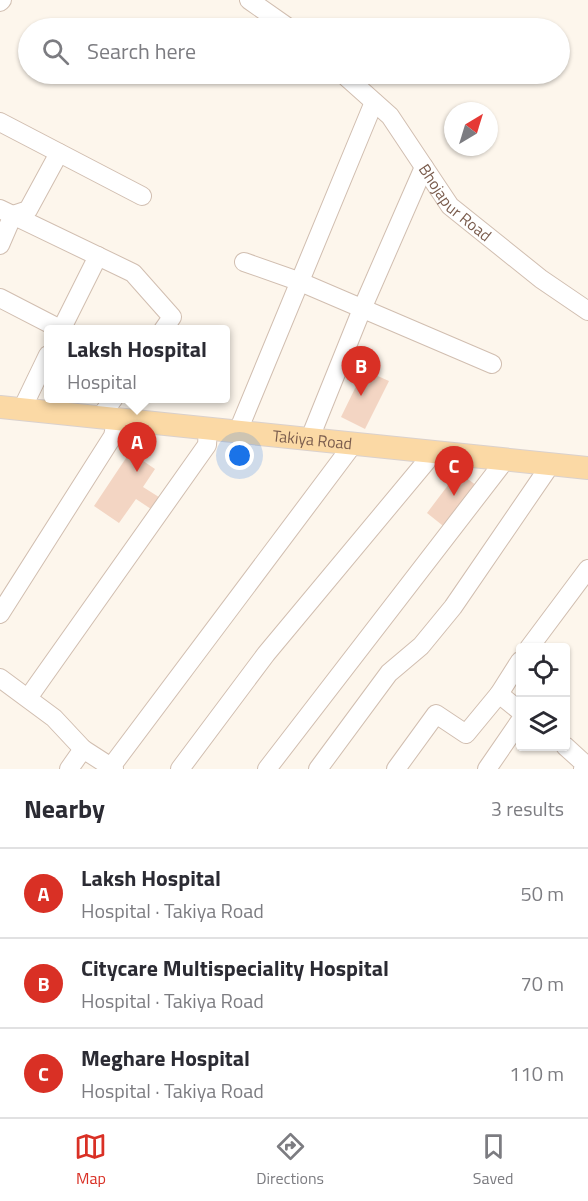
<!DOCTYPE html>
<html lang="en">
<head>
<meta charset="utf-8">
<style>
  :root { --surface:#fff; --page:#f2f2f3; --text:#2b2b33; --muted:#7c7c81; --line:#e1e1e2; --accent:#d93025 }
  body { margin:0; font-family:"Titillium Web",sans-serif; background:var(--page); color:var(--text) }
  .controls { position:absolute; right:18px; bottom:18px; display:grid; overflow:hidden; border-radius:6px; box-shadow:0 2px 4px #0004 }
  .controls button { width:54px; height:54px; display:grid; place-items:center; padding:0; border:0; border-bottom:2px solid var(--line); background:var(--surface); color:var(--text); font:30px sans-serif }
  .compass { position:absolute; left:444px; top:102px; width:54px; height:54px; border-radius:50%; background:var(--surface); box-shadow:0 2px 4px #0004; rotate:38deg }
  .you { position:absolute; left:240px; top:456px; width:21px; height:21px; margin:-15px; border:4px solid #fff; border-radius:50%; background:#1a73e8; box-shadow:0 0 0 9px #1a73e833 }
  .badge { display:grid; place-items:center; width:39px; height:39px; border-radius:50%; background:var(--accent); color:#fff; font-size:20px; font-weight:700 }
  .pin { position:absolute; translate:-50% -50px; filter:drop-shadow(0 2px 3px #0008) }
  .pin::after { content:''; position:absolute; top:32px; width:21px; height:18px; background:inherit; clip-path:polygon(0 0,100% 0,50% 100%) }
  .popup { position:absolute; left:44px; top:325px; width:186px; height:78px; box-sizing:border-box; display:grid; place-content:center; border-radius:6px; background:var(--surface); filter:drop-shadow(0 2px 4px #0005); font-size:20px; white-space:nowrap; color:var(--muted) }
  .popup b { font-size:22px; color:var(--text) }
  .popup::after { content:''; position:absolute; left:50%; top:100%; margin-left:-12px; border:12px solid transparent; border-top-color:var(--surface) }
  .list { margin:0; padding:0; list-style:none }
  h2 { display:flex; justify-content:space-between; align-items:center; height:78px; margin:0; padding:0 24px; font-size:26px }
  h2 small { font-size:20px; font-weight:400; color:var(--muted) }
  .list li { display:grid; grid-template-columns:39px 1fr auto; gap:18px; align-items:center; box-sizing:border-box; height:90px; padding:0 24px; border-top:2px solid var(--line) }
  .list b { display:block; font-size:22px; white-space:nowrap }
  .list p { margin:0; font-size:20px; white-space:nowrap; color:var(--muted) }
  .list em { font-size:20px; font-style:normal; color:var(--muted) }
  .icon { flex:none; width:33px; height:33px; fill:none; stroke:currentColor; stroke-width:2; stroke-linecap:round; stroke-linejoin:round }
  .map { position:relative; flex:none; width:588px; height:769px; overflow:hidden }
  .search { position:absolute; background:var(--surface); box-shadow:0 2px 4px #0004; left:18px; right:18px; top:18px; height:66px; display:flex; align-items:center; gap:15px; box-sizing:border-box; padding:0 21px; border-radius:33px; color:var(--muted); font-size:22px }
  .sheet { height:348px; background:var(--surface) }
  nav { display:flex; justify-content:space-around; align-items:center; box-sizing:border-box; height:84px; border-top:2px solid var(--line); background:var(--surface); font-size:16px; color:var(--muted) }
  nav a { display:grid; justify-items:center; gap:3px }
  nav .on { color:var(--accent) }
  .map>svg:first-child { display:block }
  .building { fill:#f3d5c3 }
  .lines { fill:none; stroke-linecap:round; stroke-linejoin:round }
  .minor-casing { stroke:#d1beb0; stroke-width:20 }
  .major-casing { stroke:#dad1cd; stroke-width:24 }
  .minor { stroke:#fff; stroke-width:18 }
  .major { stroke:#fbd9a5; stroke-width:22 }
  .labels { text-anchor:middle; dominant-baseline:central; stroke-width:5; stroke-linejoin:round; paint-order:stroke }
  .street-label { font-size:16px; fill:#7a5c4d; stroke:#fffaf3 }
</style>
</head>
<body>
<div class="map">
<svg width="588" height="769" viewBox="0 0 588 769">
  <rect width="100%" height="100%" fill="#fdf6ec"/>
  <path class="building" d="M364,370L389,381L365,429L341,417Z
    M130,452L155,469L143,487L162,499L154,511L136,499L119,523L94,506Z
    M458,472L480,488L447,529L427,513Z"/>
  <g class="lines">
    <defs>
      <g id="minor">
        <path d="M249,0L289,28"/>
        <path d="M0,2L2,0"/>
        <path id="s1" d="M343,74L390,116L450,206L541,279L588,311"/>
        <path d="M0,122L142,196"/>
        <path d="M0,209L133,273L172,317L163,330"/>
        <path d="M0,245L13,215L28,210L59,153"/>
        <path d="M244,262L298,281L492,364"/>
        <path d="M0,298L62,330"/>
        <path d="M61,330L98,256"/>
        <path d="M22,409L48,355"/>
        <path d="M101,416L114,398"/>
        <path d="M238,431L374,102"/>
        <path d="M310,438L362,309L424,167"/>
        <path d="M0,614L113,436L117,418"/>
        <path d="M529,648L588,569"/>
        <path d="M0,678L54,718L83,749"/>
        <path d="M499,694L520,711"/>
        <path d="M28,698L207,445L208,428"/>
        <path d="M565,746L587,766L583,769"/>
        <path d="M111,767L354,443"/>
        <path d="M69,769L83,749L114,769"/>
        <path d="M180,769L266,654L435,451"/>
        <path d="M267,769L506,459"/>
        <path d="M318,769L389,673L421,646L453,607L551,464"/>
        <path d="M396,769L436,714L466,734L499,694L520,661"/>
        <path d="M487,769L520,721"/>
      </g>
      <g id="major">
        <path id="s2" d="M0,407L588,468"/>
      </g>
    </defs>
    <use href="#minor" class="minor-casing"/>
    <use href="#major" class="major-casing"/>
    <use href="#minor" class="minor"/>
    <use href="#major" class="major"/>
  </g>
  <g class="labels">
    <g class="street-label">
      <text stroke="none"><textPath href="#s1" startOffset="172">Bhojapur Road</textPath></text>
      <text stroke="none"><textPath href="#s2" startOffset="314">Takiya Road</textPath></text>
    </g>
  </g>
</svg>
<div class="controls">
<button><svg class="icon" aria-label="locate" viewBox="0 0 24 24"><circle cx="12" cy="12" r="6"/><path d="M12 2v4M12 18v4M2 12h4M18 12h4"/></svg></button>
<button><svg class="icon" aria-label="layers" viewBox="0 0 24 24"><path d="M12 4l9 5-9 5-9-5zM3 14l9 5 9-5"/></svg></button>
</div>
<svg class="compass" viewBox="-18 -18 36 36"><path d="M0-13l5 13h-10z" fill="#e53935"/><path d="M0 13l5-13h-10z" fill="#7c7c81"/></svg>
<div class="you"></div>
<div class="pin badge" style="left:137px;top:472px">A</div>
<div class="popup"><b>Laksh Hospital</b>Hospital</div>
<div class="pin badge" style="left:361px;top:396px">B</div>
<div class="pin badge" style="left:454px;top:496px">C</div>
<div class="search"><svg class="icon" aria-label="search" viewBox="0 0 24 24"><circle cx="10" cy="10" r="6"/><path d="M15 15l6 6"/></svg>Search here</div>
</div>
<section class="sheet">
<h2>Nearby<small>3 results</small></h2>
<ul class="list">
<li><span class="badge">A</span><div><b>Laksh Hospital</b><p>Hospital · Takiya Road</p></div><em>50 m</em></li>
<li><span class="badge">B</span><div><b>Citycare Multispeciality Hospital</b><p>Hospital · Takiya Road</p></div><em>70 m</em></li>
<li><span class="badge">C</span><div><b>Meghare Hospital</b><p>Hospital · Takiya Road</p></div><em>110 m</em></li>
</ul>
</section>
<nav>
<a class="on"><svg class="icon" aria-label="map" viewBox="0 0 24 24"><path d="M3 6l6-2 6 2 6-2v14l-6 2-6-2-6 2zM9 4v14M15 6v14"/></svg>Map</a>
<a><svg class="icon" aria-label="directions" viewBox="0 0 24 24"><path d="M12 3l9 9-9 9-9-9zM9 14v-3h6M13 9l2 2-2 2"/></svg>Directions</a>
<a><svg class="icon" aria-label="saved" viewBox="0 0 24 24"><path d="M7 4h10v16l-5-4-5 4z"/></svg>Saved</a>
</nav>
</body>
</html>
